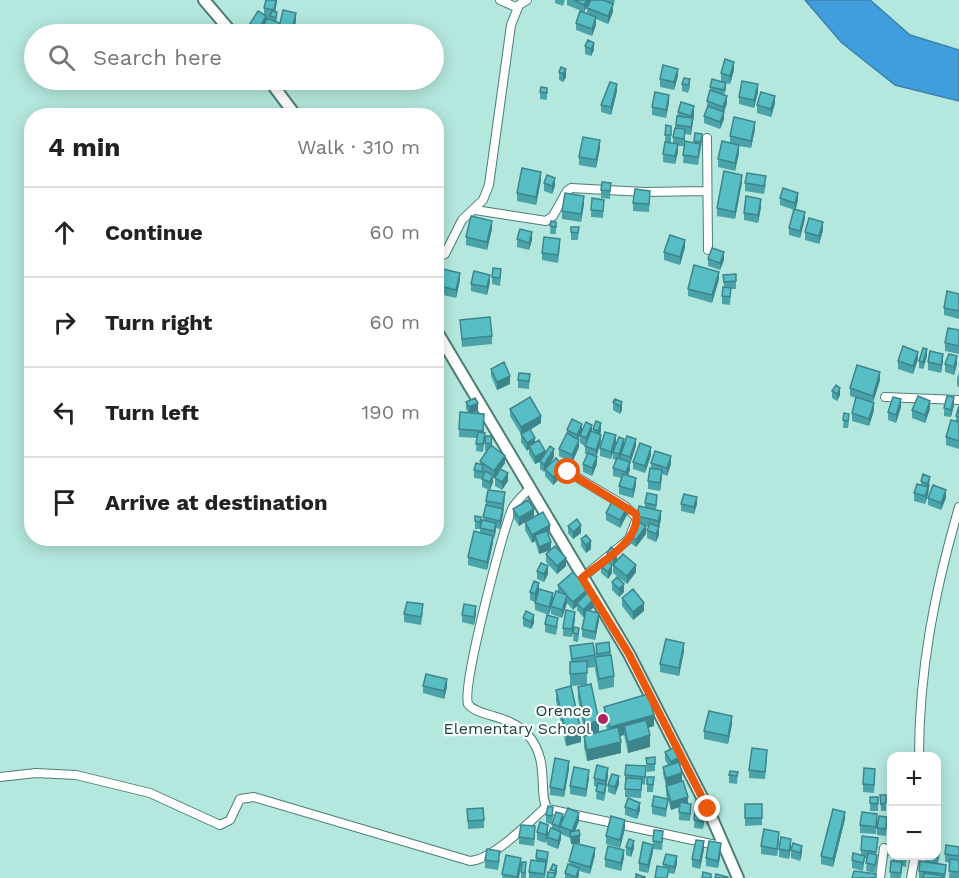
<!DOCTYPE html>
<html lang="en">
<head>
<meta charset="utf-8">
<style>
  :root { --surface:#fff; --page:#f2f2f2; --text:#222; --muted:#767676; --line:#e0e0e0 }
  body { margin:0; font-family:"Work Sans",sans-serif; background:var(--page); color:var(--text) }
  .controls { position:absolute; right:18px; bottom:18px; display:grid; overflow:hidden; border-radius:12px; box-shadow:0 3px 15px #0003 }
  .controls button { width:54px; height:54px; display:grid; place-items:center; padding:0; border:0; border-bottom:2px solid var(--line); background:var(--surface); color:var(--text); font:30px sans-serif }
  .stop { position:absolute; width:18px; height:18px; margin:-14px; border:4px solid #ea580c; border-radius:50%; background:#fff }
  .stop.end { background:#ea580c; border-color:#fff; box-shadow:0 2px 6px #0008 }
  .list { margin:0; padding:0; list-style:none }
  h2 { display:flex; justify-content:space-between; align-items:center; height:78px; margin:0; padding:0 24px; font-size:26px }
  h2 small { font-size:20px; font-weight:400; color:var(--muted) }
  .list li { display:grid; grid-template-columns:39px 1fr auto; gap:18px; align-items:center; box-sizing:border-box; height:90px; padding:0 24px; border-top:2px solid var(--line) }
  .list b { display:block; font-size:22px; white-space:nowrap }
  .list em { font-size:20px; font-style:normal; color:var(--muted) }
  .icon { flex:none; width:33px; height:33px; fill:none; stroke:currentColor; stroke-width:2; stroke-linecap:round; stroke-linejoin:round }
  .map { position:relative; flex:none; width:959px; height:878px; overflow:hidden }
  .search { position:absolute; background:var(--surface); box-shadow:0 3px 15px #0003; left:24px; top:24px; width:420px; height:66px; display:flex; align-items:center; gap:15px; box-sizing:border-box; padding:0 21px; border-radius:33px; color:var(--muted); font-size:22px }
  .panel { position:absolute; background:var(--surface); box-shadow:0 3px 15px #0003; left:24px; top:108px; width:420px; height:438px; border-radius:24px }
  .map>svg:first-child { display:block }
  .water { fill:#419edd; stroke:#3a82ac; stroke-width:1.5 }
  .lines { fill:none; stroke-linecap:round; stroke-linejoin:round }
  .minor-casing { stroke:#4d7d75; stroke-width:10 }
  .tertiary-casing { stroke:#4d7d75; stroke-width:14 }
  .minor { stroke:#fff; stroke-width:8 }
  .tertiary { stroke:#fff; stroke-width:10 }
  .wall { fill:#4ba3aa }
  .shaded-wall { fill:#3d858b }
  .building { fill:#57bec6; stroke:#3d858b; stroke-width:1.5 }
  .route { stroke:#ea580c; stroke-width:8 }
  .poi-dot { fill:#af225d; stroke:#f5fffd; stroke-width:2 }
  .labels { text-anchor:middle; dominant-baseline:central; stroke-width:4.5; stroke-linejoin:round; paint-order:stroke }
  .poi-label { font-size:16px; fill:#2a3f3b; stroke:#f5fffd; text-anchor:end }
</style>
</head>
<body>
<div class="map">
<svg width="959" height="878" viewBox="0 0 959 878">
  <rect width="100%" height="100%" fill="#b4e8de"/>
  <path class="water" d="M805,0H870L910,35L959,50V101L895,85L841,42Z"/>
  <g class="lines">
    <defs>
      <path id="minor" d="M500,0L518,8
        M707,138L708,250
        M475,210L546,221L553,216L567,191L571,188L644,192L707,191
        M436,258L445,254L462,220L483,200L489,185L511,25L519,5L527,0
        M885,397L959,400
        M568,472L625,506L637,518L629,539L582,578
        M530,488C524,495 516,501 512,509C502,535 462,684 468,704C477,717 510,714 528,735C551,761 537,795 548,809L716,845
        M919,756C919,670 935,589 959,507
        M0,777L36,773L76,775L150,793L220,825L230,820L240,799L254,797L470,861C493,860 529,822 546,807
        M880,878L884,848
        M911,878L915,856"/>
      <path id="tertiary" d="M204,0L233,34
        M269,80L296,116
        M436,330L629,654L708,809L738,878"/>
    </defs>
    <use href="#minor" class="minor-casing"/>
    <use href="#tertiary" class="tertiary-casing"/>
    <use href="#minor" class="minor"/>
    <use href="#tertiary" class="tertiary"/>
  </g>
  <path class="wall" d="M277,0L275,12L279,30L296,21L293,34H278V30L277,34H248V27L264,14V8Z
    M555,0H565L563,6L555,3Z
    M567,0H590V1L584,12L567,5Z
    M591,0H615L613,7V12L608,24L596,19V25L592,36L576,30V23L587,14V8Z
    M585,46L594,50L591,56L585,54Z
    M561,67L566,77L563,82L559,80V72Z
    M734,70L730,84L726,83V90L724,95L727,103L724,112V119L720,129L704,123V116L707,109V101L710,90V87L721,81V73Z
    M678,76L674,90L660,87V79Z
    M690,79V87L688,93L682,91V84Z
    M287,80H305L304,87L287,83Z
    M547,88V100L540,99V92Z
    M617,91L611,115L601,112V105Z
    M758,92L754,108L739,104V97Z
    M669,102L666,118L652,115V107Z
    M775,103L771,117L757,113V105Z
    M678,112L694,114L691,135L685,134V142L694,143L695,133L702,142L698,165L683,163L684,146H678V152L675,164L663,162V154L665,142L666,125L671,126V143L673,144V137Z
    M755,129L751,148L739,146V153L735,171L718,167V159L730,143V136Z
    M600,148L596,168L579,165V157Z
    M541,180L536,205L517,201V193Z
    M742,182L735,219L717,216V208Z
    M544,183L555,186L552,194L544,191Z
    M611,183L610,199L601,198V190Z
    M745,183L766,184L764,194L745,191Z
    M650,198L649,212L633,211V203Z
    M780,198L798,200L796,209L805,219L800,238L789,235V228L794,210L780,205Z
    M584,204L581,222L562,219V211Z
    M604,207L603,218L591,217V210Z
    M761,207L758,223L744,220V213Z
    M551,221L556,222V234H550Z
    M579,227L578,240H571V232Z
    M492,229L487,250L466,245V237Z
    M823,230L819,244L805,240V232Z
    M517,239L532,240L529,250L517,247Z
    M560,247L558,263L542,260V253Z
    M685,247L680,265L664,260V252Z
    M708,259L724,260L720,270L708,266Z
    M736,274V289H731L730,305L722,304V296L724,287L723,275Z
    M492,277H501L500,286L492,284Z
    M719,279L712,303L688,296V289Z
    M460,280L456,298L439,294V286Z
    M490,282L487,295L471,291V284Z
    M959,294V319L944,315V308Z
    M460,320L492,336V344L462,347Z
    M959,330V354L945,351V343Z
    M927,356L923,369L919,368V361Z
    M918,359L913,374L898,369V361Z
    M943,361L941,373L928,370V362Z
    M945,364H957L954,375L945,372Z
    M959,367V387L957,386V378L959,373Z
    M491,369L510,384L497,390L491,376Z
    M530,374L529,389L518,388V380Z
    M880,380L873,402L874,410L869,426L852,421V413L856,398L850,396V388Z
    M832,391L840,395L837,401L832,398Z
    M466,402L478,411L473,413L484,422V432L485,440L483,452L476,451L477,438L459,437V429L468,413L466,409Z
    M613,402H622V410L620,414L613,410Z
    M954,405L951,417L944,416V408Z
    M959,406V449L946,445V437L956,421V416Z
    M901,407L896,423L888,420V412Z
    M510,409L541,423L530,430L535,443L545,453L554,457L549,464L564,474L553,485L545,476V471L544,472L540,469V462L535,464L529,454V449L527,451L521,442V434L510,416Z
    M930,409L925,423L912,418V410Z
    M844,413L849,422L848,428H843Z
    M593,429L601,431L596,456L597,464L592,476L583,472V464L588,455L585,454V446L580,443V437L578,439L579,447L572,463L559,456V449L567,434V430L593,431Z
    M492,436V446L505,463L501,469L508,481L502,490L495,486V478L496,475L494,478H493V482L490,490L482,487V479L474,478V470L480,464V461L487,451H485V443Z
    M616,443L636,446L630,464V470L628,475L636,485L633,498L619,494V486L621,478L613,476V468L616,460L613,459V452L611,459L600,456V448Z
    M651,455L645,473L633,469V462Z
    M651,463L671,464L667,476L662,474L660,491L648,489V481L651,469Z
    M921,481L930,485L925,504L914,501V493L921,485Z
    M928,498H946L941,510L928,505Z
    M505,500L500,529L496,528L487,570L468,565V557L480,533V529H475V521L481,517V526L483,520L486,501Z
    M657,502L656,510L661,519L659,528V535L656,542L647,538V530L649,527L644,525L646,534L636,547L629,542V534L637,523V516L645,507V503Z
    M681,504H697L694,514L681,511Z
    M513,509L534,516L519,526L513,517Z
    M606,513H628L620,528L606,520Z
    M525,522L550,532L548,533L551,550L566,566L557,574L546,562V554L551,550L539,554L535,541L532,543L525,530Z
    M568,526L581,533L573,539L568,533Z
    M581,539L591,549L586,553L581,546Z
    M607,553L617,560L613,565L607,560Z
    M613,565L636,572L627,584L613,573Z
    M601,566L612,573L608,579L601,573Z
    M537,571L548,574L544,582L537,579Z
    M612,582L624,592L619,597L612,590Z
    M558,585L588,593L594,607L590,611L599,620L595,640L582,637V629L585,616L583,617L577,610V606L573,610L567,603L562,618L551,614V609L549,615L535,610V603L539,591L535,602L530,600V592L539,590L553,599L558,592Z
    M622,598L644,611L633,620L622,606Z
    M423,612L421,625L404,622V614Z
    M476,614L474,625L462,622V615Z
    M523,618L534,623L531,629L523,626Z
    M575,619L572,637L563,636V628Z
    M545,624L558,625L556,635L545,632Z
    M574,627L579,635L578,642L573,641Z
    M609,642L614,676V687L599,690L595,669L596,644Z
    M570,646L595,655V667L587,668V685L570,686V662H571Z
    M684,651L679,676L660,672V664Z
    M423,686L447,687L444,699L423,693Z
    M578,687L599,732L607,730L604,718V707L654,726L648,728L650,747L628,753L624,735L620,736L621,753L587,761L584,747V736L585,735L578,699Z
    M556,690L581,742L566,746L556,701Z
    M732,724L728,744L704,739V731Z
    M665,752L681,764L666,786L663,774V767L668,765L665,760Z
    M767,757L765,779L749,778V770Z
    M646,758L655,764V771L647,772Z
    M888,763H891V787H889Z
    M569,769L564,797L550,795V787Z
    M738,772L737,784L729,783V775Z
    M646,774L645,785L642,784L641,798L625,797V775Z
    M608,776L604,801L596,799L597,787L594,786V778Z
    M647,777H654L653,792H647Z
    M875,777L874,793L863,792V784Z
    M589,778L586,797L570,794V786Z
    M619,784L615,795L608,792V785Z
    M666,786L688,803L691,811L690,821L679,820V807L671,810L668,800L666,817L652,814V806L667,799L666,794Z
    M880,795H886V811H881Z
    M870,797H878V811H870Z
    M696,799L704,808L703,812L705,819L703,829L694,828Z
    M745,804H762V825L745,826Z
    M625,807L640,810L637,819L625,815Z
    M467,809L484,820V828L468,829Z
    M546,815H553L552,824L546,823Z
    M845,819L833,867L821,864V856Z
    M563,821H579L575,831L580,843H577L595,855L590,874L579,871L578,878H565V873L569,865L574,844H571L570,838L561,834V839L558,849L547,845V837L552,828V824Z
    M877,822L876,834L860,833V825Z
    M890,823L891,824V855H907L906,867L902,866L901,878H890L893,857L888,856Z
    M887,825L886,836L877,835V828Z
    M625,828L620,848L606,844V836Z
    M654,830L663,838L662,850L653,849L648,873L639,871V863L653,845Z
    M537,832L548,833L546,843L537,840Z
    M535,834L534,846L519,844V837Z
    M779,839L777,856L761,854V846Z
    M791,846L789,859L779,857V849Z
    M878,846L876,855L877,863L875,873L866,871L867,858H865L863,871L852,868V860L861,855V850Z
    M626,847L634,848L631,857L626,855Z
    M959,847V878H949L950,863L945,862V854Z
    M704,849L700,869L692,867V859Z
    M537,850L548,860L545,878H529V872L536,860Z
    M791,850L802,853L800,861L791,858Z
    M721,851L718,868L706,866V858Z
    M940,853L938,864L946,872L945,878H919V871L925,862V855Z
    M506,855L519,878H502Z
    M624,857L621,871L605,867V859Z
    M500,859L498,870L485,868V860Z
    M663,864H677L674,874L669,873L663,867Z
    M526,870V878H521V872Z"/>
  <path class="shaded-wall" d="M276,0H277V2L274,18V10Z
    M587,0H590V1L584,12V5Z
    M613,4V12L608,24V16Z
    M296,13V21L293,34H291Z
    M266,16V23L260,34H257V32Z
    M596,17V25L592,36V29Z
    M279,23V30L277,34H273Z
    M594,43V50L591,56V49Z
    M734,62V70L730,84V76Z
    M566,69V77L563,82V74Z
    M678,69V76L674,90V82Z
    M617,84V91L611,115V107Z
    M758,84V92L754,108V100Z
    M669,95V102L666,118V110Z
    M727,96V103L724,112V119L720,129V122L723,114V107Z
    M775,96V103L771,117V109Z
    M694,106V114L691,135V116Z
    M755,122V129L751,148V141Z
    M600,140V148L596,168V160Z
    M678,144V152L675,164V156Z
    M739,145V153L735,171V163Z
    M541,172V180L536,205V197Z
    M742,175V182L735,219V212Z
    M555,178V186L552,194V186Z
    M798,193V200L795,210V203Z
    M584,196V204L581,222V214Z
    M761,199V207L758,223V215Z
    M805,212V219L800,238V231Z
    M492,221V229L487,250V242Z
    M823,222V230L819,244V236Z
    M532,232V240L529,250V243Z
    M685,240V247L680,265V257Z
    M724,252V260L720,270V263Z
    M719,272V279L712,303V295Z
    M460,273V280L456,298V290Z
    M490,275V282L487,295V287Z
    M927,349V356L923,369V362Z
    M918,352V359L913,374V366Z
    M943,354V361L941,373V365Z
    M957,356V364L954,375V367Z
    M880,372V380L873,403V396Z
    M510,376V384L497,390V382Z
    M840,388V395L837,401V394Z
    M954,397V405L951,417V410Z
    M901,399V407L896,423V415Z
    M930,401V409L925,423V415Z
    M622,402V410L620,414V406Z
    M478,403V411L469,415V407Z
    M874,403V410L869,426V419Z
    M541,416V423L521,435V427Z
    M601,423V431L598,439V431Z
    M582,424V432L580,435L577,443V435Z
    M592,425V433L586,446V438Z
    M601,435V442L596,458V450Z
    M616,435V443L611,459V452Z
    M535,438V446H529V449L527,451V443Z
    M624,439V447L619,462V454Z
    M636,439V446L630,464V470L626,480V472L630,462V457Z
    M579,440V447L572,463V455Z
    M651,447V455L645,473V466Z
    M554,449V457L546,470L545,469L544,472V465Z
    M545,451V459L535,464V457Z
    M505,456V463L494,478V471Z
    M671,456V464L667,476V468Z
    M597,457V464L592,476V468Z
    M564,467V474L553,485V477Z
    M662,470V478L660,491V483Z
    M508,473V481L502,490V482Z
    M493,475V482L490,490V482Z
    M930,477L928,495L925,504L927,484Z
    M636,478V485L633,498V490Z
    M946,490V498L941,510V503Z
    M505,492L503,516L500,529V521Z
    M697,497V504L694,514V507Z
    M628,506V513L620,528V520Z
    M534,509V516L519,526V518Z
    M661,511V519L659,528V535L656,542V534L658,528V521Z
    M496,523V531L494,539V531Z
    M550,525V532L537,540L535,535V541L532,543V535Z
    M581,525V533L573,539V532Z
    M646,526V534L636,547V540Z
    M493,536V543L487,570V562Z
    M591,541V549L586,553V545Z
    M551,542V550L539,554V547Z
    M617,552V560L613,565V558Z
    M566,558V566L557,574V566Z
    M612,565V573L608,579V572Z
    M636,565V572L627,584V576Z
    M548,566V574L544,582V574Z
    M539,583V591L535,602V594Z
    M624,584V592L619,597V589Z
    M588,589V597L577,603V606L573,610V602Z
    M553,593V601L551,606L549,615V607Z
    M567,596V603L562,618V610Z
    M594,599V607L583,617V610Z
    M644,603V611L633,620V612Z
    M476,606V614L474,625V617Z
    M575,612V619L572,637V629Z
    M599,613V620L595,640V632Z
    M534,615V623L531,629V622Z
    M684,643V651L679,676V668Z
    M447,679V687L444,699V691Z
    M654,715V726L626,734L624,726V735L610,739V727Z
    M732,716V724L728,744V736Z
    M599,721V732L585,735V724Z
    M581,731V742L566,746V734Z
    M650,735V747L628,753V742Z
    M621,742V753L587,761V750Z
    M681,756V764L671,770V762Z
    M569,761V769L564,797V790Z
    M608,768V776L604,801L605,781Z
    M589,770V778L586,797V789Z
    M682,773V781L666,786V778Z
    M619,776V784L615,795V787Z
    M688,797V804L671,810V802Z
    M640,803V810L637,819V811Z
    M845,812V819L833,867V859Z
    M579,813V821L573,836L580,835V843L571,844L572,831Z
    M563,814V821L560,826L559,834V826Z
    M625,820V828L620,848V840Z
    M548,825V833L546,843V835Z
    M561,832V839L558,849V841Z
    M779,832V839L777,856V849Z
    M791,839V846L789,859V851Z
    M634,841V848L631,857V849Z
    M704,841V849L700,869V861Z
    M721,843V851L718,868V861Z
    M653,845V852L648,873V865Z
    M802,846V853L800,861V853Z
    M595,848V855L590,874V867Z
    M624,850V857L621,871V863Z
    M677,856V864L674,874V867Z
    M521,858V866L519,878H517Z
    M557,866V873L555,878H554L555,871Z
    M579,868V876L578,878H576Z"/>
  <path class="building" d="M266,0H276L274,10L264,8Z
    M574,0H587L584,5Z
    M591,0H603L613,4L608,16L587,8Z
    M283,10L296,13L291,34L278,32Z
    M258,11L266,16L257,32L248,27Z
    M272,11L277,12L276,18L270,16Z
    M580,11L596,17L592,29L576,23Z
    M267,18L279,23L273,34H260Z
    M588,40L594,43L591,49L585,46Z
    M725,59L734,62L730,76L721,73Z
    M663,65L678,69L674,82L660,79Z
    M561,67L566,69L563,74L559,72Z
    M684,78L690,79L688,85L682,84Z
    M712,79L726,83L724,90L710,87Z
    M742,81L758,84L754,100L739,97Z
    M610,82L617,84L611,107L601,105Z
    M541,87L547,88V93L540,92Z
    M710,90L727,96L723,107L707,101Z
    M655,92L669,95L666,110L652,107Z
    M761,92L775,96L771,109L757,105Z
    M681,102L694,106L691,116L678,112Z
    M708,106L724,112L720,122L704,116Z
    M677,116L693,118L691,127L676,125Z
    M734,117L755,122L751,141L730,136Z
    M666,125L671,126V135H665Z
    M675,128L685,129L684,139L673,137Z
    M695,133L702,134L701,142L694,141Z
    M583,137L600,140L596,160L579,157Z
    M685,141L700,144L698,157L683,155Z
    M722,141L739,145L735,163L718,159Z
    M665,142L678,144L675,156L663,154Z
    M522,168L541,172L536,197L517,193Z
    M724,171L742,175L735,212L717,208Z
    M747,173L766,176L764,186L745,183Z
    M547,175L555,178L552,186L544,183Z
    M602,182L611,183L610,191L601,190Z
    M783,188L798,193L795,203L780,198Z
    M635,189L650,191L649,204L633,203Z
    M565,193L584,196L581,214L562,211Z
    M746,196L761,199L758,215L744,213Z
    M592,198L604,200L603,211L591,210Z
    M794,209L805,212L800,231L789,228Z
    M471,216L492,221L487,242L466,237Z
    M809,218L823,222L819,236L805,232Z
    M551,221L556,222V227L550,226Z
    M571,227H579L578,233L571,232Z
    M520,229L532,232L529,243L517,239Z
    M670,235L685,240L680,257L664,252Z
    M544,237L560,239L558,255L542,253Z
    M712,248L724,252L720,263L708,259Z
    M694,265L719,272L712,295L688,289Z
    M493,268L501,269L500,278L492,277Z
    M443,269L460,273L456,290L439,286Z
    M474,271L490,275L487,287L471,284Z
    M736,274V281L724,282L723,275Z
    M723,287L731,288L730,297L722,296Z
    M947,291L959,294V311L944,308Z
    M490,317L492,336L462,339L460,320Z
    M948,328L959,330V346L945,343Z
    M903,346L918,352L913,366L898,361Z
    M923,348L927,349L923,362L919,361Z
    M930,351L943,354L941,365L928,362Z
    M949,354L957,356L954,367L945,364Z
    M504,362L510,376L497,382L491,369Z
    M857,365L880,372L873,396L850,388Z
    M519,373L530,374L529,381L518,380Z
    M836,385L840,388L837,394L832,391Z
    M918,396L930,401L925,415L912,410Z
    M947,396L954,397L951,410L944,408Z
    M530,397L541,416L521,427L510,409Z
    M856,397L874,403L869,419L852,413Z
    M893,397L901,399L896,415L888,412Z
    M475,398L478,403L469,407L466,402Z
    M615,399L622,402L620,406L613,402Z
    M959,406V417L956,416Z
    M460,412L484,414L483,431L459,429Z
    M844,413L849,414L848,421L843,420Z
    M572,419L582,424L577,435L567,430Z
    M951,420L959,422V441L946,437Z
    M596,421L601,423L598,431L593,429Z
    M586,422L592,425L586,438L580,435Z
    M530,429L535,438L527,443L521,434Z
    M591,431L601,435L596,450L585,446Z
    M478,432L485,433L483,444H476Z
    M605,432L616,435L611,452L600,448Z
    M567,433L579,440L572,455L559,449Z
    M486,436H492L491,444L485,443Z
    M627,436L636,439L630,457L621,454Z
    M619,437L624,439L619,454L613,452Z
    M539,440L545,451L535,457L529,446Z
    M640,443L651,447L645,466L633,462Z
    M491,445L505,456L494,471L480,461Z
    M550,446L554,449L544,465L540,461Z
    M655,451L671,456L667,468L651,463Z
    M588,453L597,457L592,468L583,464Z
    M556,458L564,467L553,477L545,469Z
    M617,458L630,462L626,472L613,468Z
    M476,463L483,465L482,472L474,470Z
    M650,468L662,470L660,483L648,481Z
    M500,469L508,473L502,482L495,478Z
    M485,471L493,475L490,482L482,479Z
    M623,474L636,478L633,490L619,486Z
    M923,474L930,477L927,484L921,481Z
    M917,484L928,487L925,496L914,493Z
    M933,485L946,490L941,503L928,498Z
    M488,490L505,492L503,504L486,501Z
    M647,493L657,495L656,505L645,503Z
    M684,494L697,497L694,507L681,504Z
    M614,498L628,506L620,520L606,513Z
    M528,500L534,509L519,518L513,509Z
    M486,505L503,509L500,521L483,517Z
    M639,506L661,511L658,521L637,516Z
    M543,512L550,525L532,535L525,522Z
    M475,516L481,517L480,522L475,521Z
    M577,519L581,525L573,532L568,526Z
    M482,520L496,523L494,531L480,528Z
    M638,521L646,526L636,540L629,534Z
    M650,523L659,527L656,534L647,530Z
    M474,531L493,536L487,562L468,557Z
    M547,531L551,542L539,547L535,535Z
    M586,535L591,541L586,545L581,539Z
    M555,546L566,558L557,566L546,554Z
    M611,547L617,552L613,558L607,553Z
    M623,554L636,565L627,576L613,565Z
    M605,560L612,565L608,572L601,566Z
    M541,563L548,566L544,574L537,571Z
    M573,572L588,589L573,602L567,596L562,610L551,606L556,591L567,595L558,585Z
    M617,577L624,584L619,589L612,582Z
    M534,581L539,583L535,594L530,592Z
    M539,589L553,593L549,607L535,603Z
    M633,589L644,603L633,612L622,598Z
    M588,592L594,599L583,610L577,603Z
    M407,602L423,604L421,617L404,614Z
    M464,604L476,606L474,617L462,615Z
    M566,610L575,612L572,629L563,628Z
    M586,610L599,613L595,632L582,629Z
    M526,611L534,615L531,622L523,618Z
    M547,615L558,618L556,627L545,624Z
    M574,627L579,628L578,634L573,633Z
    M666,639L684,643L679,668L660,664Z
    M609,642L610,652L597,654L596,644Z
    M593,643L595,655L572,659L570,646Z
    M611,655L614,676L599,679L595,657Z
    M587,661V673L570,674V662Z
    M426,674L447,679L444,691L423,686Z
    M591,684L599,721L585,724L578,687Z
    M571,686L581,731L566,734L556,690Z
    M648,694L654,715L610,727L604,707Z
    M709,711L732,716L728,736L704,731Z
    M646,720L650,735L628,742L624,726Z
    M618,727L621,742L587,750L584,736Z
    M675,747L681,756L671,762L665,752Z
    M752,748L767,750L765,772L749,770Z
    M655,757V764H647L646,758Z
    M555,758L569,761L564,790L550,787Z
    M679,762L682,773L666,778L663,767Z
    M888,763H891V779H889Z
    M597,765L608,768L605,781L594,778Z
    M626,765L646,766L645,777L625,775Z
    M574,767L589,770L586,789L570,786Z
    M864,768L875,769L874,785L863,784Z
    M730,771L738,772L737,776L729,775Z
    M612,774L619,776L615,787L608,785Z
    M647,777H654L653,785L647,784Z
    M626,778L642,779L641,790L625,789Z
    M683,781L688,797L671,802L666,786Z
    M598,783L606,785L604,793L596,791Z
    M880,795H886V803L881,804Z
    M654,796L668,799L666,809L652,806Z
    M870,797H878V804L870,803Z
    M628,798L640,803L637,811L625,807Z
    M696,799L704,800L703,808L695,807Z
    M680,802L691,804L690,814L679,812Z
    M745,804H762V818H745Z
    M548,806L553,807L552,816L546,815Z
    M483,808L484,820L468,821L467,809Z
    M568,808L579,813L572,831L560,826Z
    M833,809L845,812L833,859L821,856Z
    M695,811L705,812L703,822L694,820Z
    M556,812L563,814L559,826L552,824Z
    M862,812L877,814L876,827L860,825Z
    M611,816L625,820L620,840L606,836Z
    M879,816L887,817L886,829L877,828Z
    M540,822L548,825L546,835L537,832Z
    M890,823L891,824V832H889Z
    M521,825L535,826L534,839L519,837Z
    M551,828L561,832L558,841L547,837Z
    M764,829L779,832L777,849L761,846Z
    M579,830L580,835L571,837L570,832Z
    M654,830L663,831L662,842L653,841Z
    M889,834H891V849L888,848Z
    M862,836L878,838L876,852L861,850Z
    M781,837L791,839L789,851L779,849Z
    M629,839L634,841L631,849L626,847Z
    M696,840L704,841L700,861L692,859Z
    M709,841L721,843L718,861L706,858Z
    M643,842L653,845L648,865L639,863Z
    M574,843L595,848L590,867L569,861Z
    M793,843L802,846L800,853L791,850Z
    M936,845H940L938,858L925,856L936,855Z
    M946,845L959,847V856L945,854Z
    M608,846L624,850L621,863L605,859Z
    M487,849L500,851L498,862L485,860Z
    M537,850L548,852L547,860L536,858Z
    M853,853L865,856L863,863L852,860Z
    M868,853L877,855L875,865L866,863Z
    M666,854L677,856L674,867L663,864Z
    M506,855L521,858L517,877L502,874Z
    M893,855H907L906,859L893,857Z
    M950,859L959,860V872L949,871Z
    M531,860L546,862L544,874L529,872Z
    M891,861L902,862L901,873L890,872Z
    M920,861L946,865L945,874L919,871Z
    M522,862H526L525,873L521,872Z
    M553,864L557,866L555,871L550,870Z
    M568,864L579,868L576,877L565,873Z
    M657,866L669,868L667,878H655Z
    M854,871L876,874V878H852Z
    M548,872L555,873L554,878H547Z
    M703,872L711,874V878H702Z
    M924,873L944,876V878H923Z
    M636,874L645,877V878H636Z
    M716,874L728,877V878H715Z"/>
  <g class="lines">
    <path class="route" d="M568,472L636,514C641,541 600,563 582,578L629,654L708,809"/>
  </g>
  <circle class="poi-dot" cx="603" cy="719" r="6"/>
  <g class="labels">
    <g class="poi-label">
      <text x="591" y="710">Orence<tspan x="591" dy="18">Elementary School</tspan></text>
    </g>
  </g>
</svg>
<div class="controls">
<button>+</button>
<button>−</button>
</div>
<div class="stop" style="left:568px;top:472px"></div>
<div class="stop end" style="left:708px;top:809px"></div>
<div class="search"><svg class="icon" aria-label="search" viewBox="0 0 24 24"><circle cx="10" cy="10" r="6"/><path d="M15 15l6 6"/></svg>Search here</div>
<section class="panel">
<h2>4 min<small>Walk · 310 m</small></h2>
<ul class="list">
<li><svg class="icon" aria-label="ahead" viewBox="0 0 24 24"><path d="M12 20V5M6 11l6-6 6 6"/></svg><div><b>Continue</b></div><em>60 m</em></li>
<li><svg class="icon" aria-label="right" viewBox="0 0 24 24"><path d="M7 20v-9h11M14 6l5 5-5 5"/></svg><div><b>Turn right</b></div><em>60 m</em></li>
<li><svg class="icon" aria-label="left" viewBox="0 0 24 24"><path d="M17 20v-9H6M10 6l-5 5 5 5"/></svg><div><b>Turn left</b></div><em>190 m</em></li>
<li><svg class="icon" aria-label="arrive" viewBox="0 0 24 24"><path d="M6 21V4h12l-3 4 3 4H6"/></svg><div><b>Arrive at destination</b></div></li>
</ul>
</section>
</div>
</body>
</html>
